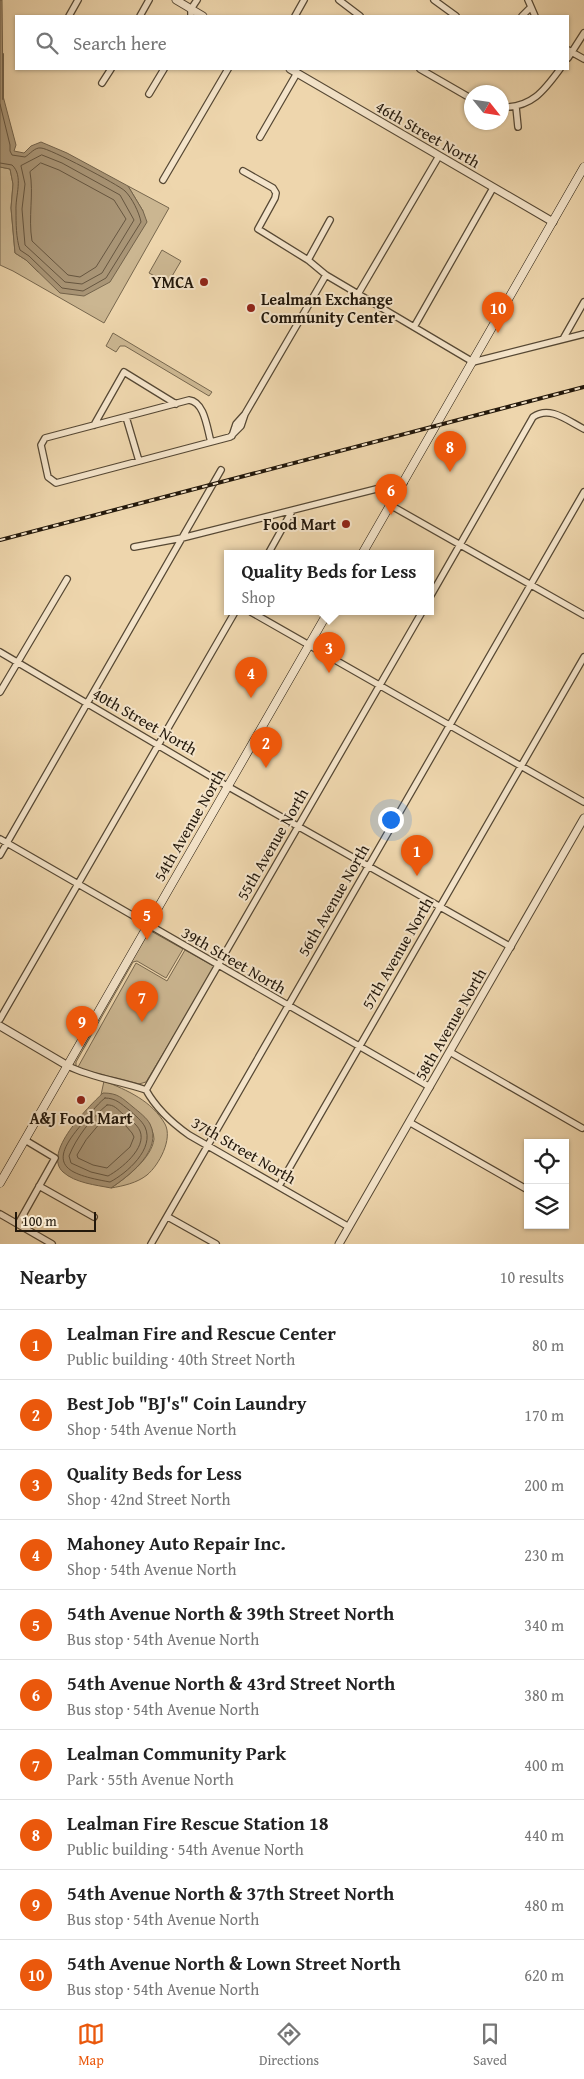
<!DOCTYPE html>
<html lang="en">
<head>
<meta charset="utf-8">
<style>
  :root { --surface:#fff; --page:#f6f6f6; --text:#222; --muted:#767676; --line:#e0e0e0; --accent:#ea580c }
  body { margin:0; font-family:"Gentium Book Plus",serif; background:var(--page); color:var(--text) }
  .controls { position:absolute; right:15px; bottom:15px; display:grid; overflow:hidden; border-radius:0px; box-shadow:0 1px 4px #0004 }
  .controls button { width:45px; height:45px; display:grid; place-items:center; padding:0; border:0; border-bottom:1px solid var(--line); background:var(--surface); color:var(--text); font:25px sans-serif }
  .compass { position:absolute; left:464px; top:85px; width:45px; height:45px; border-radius:50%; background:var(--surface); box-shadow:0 1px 4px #0004; rotate:120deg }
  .scale { position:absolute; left:15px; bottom:12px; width:81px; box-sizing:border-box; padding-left:5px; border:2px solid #23180b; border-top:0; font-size:14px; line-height:18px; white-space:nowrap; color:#23180b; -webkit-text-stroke:4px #f4e4ca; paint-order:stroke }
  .you { position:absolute; left:390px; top:819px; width:18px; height:18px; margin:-12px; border:4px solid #fff; border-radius:50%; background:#1a73e8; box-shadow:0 0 0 8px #1a73e833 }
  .badge { display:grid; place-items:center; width:32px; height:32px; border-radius:50%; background:var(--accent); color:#fff; font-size:16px; font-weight:700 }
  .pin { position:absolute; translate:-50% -41px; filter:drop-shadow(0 1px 2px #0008) }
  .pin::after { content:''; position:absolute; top:26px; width:18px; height:15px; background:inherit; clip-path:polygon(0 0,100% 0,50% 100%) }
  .popup { position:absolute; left:224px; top:550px; width:210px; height:65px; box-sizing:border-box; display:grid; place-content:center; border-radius:0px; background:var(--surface); filter:drop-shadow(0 1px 4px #0005); font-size:16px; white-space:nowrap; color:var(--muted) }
  .popup b { font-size:19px; color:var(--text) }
  .popup::after { content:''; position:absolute; left:50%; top:100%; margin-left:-10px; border:10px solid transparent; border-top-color:var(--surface) }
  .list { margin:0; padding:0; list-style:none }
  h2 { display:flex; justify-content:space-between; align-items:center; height:65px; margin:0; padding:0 20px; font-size:21px }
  h2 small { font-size:16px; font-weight:400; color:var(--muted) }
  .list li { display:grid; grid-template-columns:32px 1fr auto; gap:15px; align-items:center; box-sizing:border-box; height:70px; padding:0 20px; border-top:1px solid var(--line) }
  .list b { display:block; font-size:19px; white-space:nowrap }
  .list p { margin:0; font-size:16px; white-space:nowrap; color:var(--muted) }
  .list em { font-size:16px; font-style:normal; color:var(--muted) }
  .icon { flex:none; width:28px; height:28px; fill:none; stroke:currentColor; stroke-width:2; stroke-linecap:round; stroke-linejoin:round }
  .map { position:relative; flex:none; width:584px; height:1244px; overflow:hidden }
  .search { position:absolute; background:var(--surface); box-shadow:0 1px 4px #0004; left:15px; right:15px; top:15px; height:55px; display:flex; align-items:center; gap:12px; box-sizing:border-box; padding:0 18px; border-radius:0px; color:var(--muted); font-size:19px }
  .sheet { height:765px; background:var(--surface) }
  nav { display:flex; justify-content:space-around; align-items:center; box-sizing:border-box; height:70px; border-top:1px solid var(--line); background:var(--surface); font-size:14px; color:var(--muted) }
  nav a { display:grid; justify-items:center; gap:2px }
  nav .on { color:var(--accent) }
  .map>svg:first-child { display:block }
  .green { fill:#cbb691; stroke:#77674e }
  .water { fill:#a99576; stroke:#73634b }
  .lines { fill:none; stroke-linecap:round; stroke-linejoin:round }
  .shore { stroke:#665640; stroke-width:1 }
  .stream { stroke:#73634b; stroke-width:2 }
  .minor-casing { stroke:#564834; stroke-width:8 }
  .tertiary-casing { stroke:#564834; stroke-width:9 }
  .secondary-casing { stroke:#23180b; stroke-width:9 }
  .minor { stroke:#f4e4ca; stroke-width:5.5 }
  .tertiary { stroke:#f4e4ca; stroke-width:7 }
  .secondary { stroke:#f4e4ca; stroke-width:8 }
  .rail-casing { stroke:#23180b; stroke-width:4 }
  .rail { stroke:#f4e4ca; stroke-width:2; stroke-dasharray:5.5; stroke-linecap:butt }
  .poi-dot { fill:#8f2418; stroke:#f4e4ca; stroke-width:2 }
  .labels { text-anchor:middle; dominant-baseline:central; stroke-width:4; stroke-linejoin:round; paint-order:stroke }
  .street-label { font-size:16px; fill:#23180b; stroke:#f4e4ca }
  .poi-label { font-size:16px; font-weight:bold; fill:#23180b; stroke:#f4e4ca; text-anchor:end }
</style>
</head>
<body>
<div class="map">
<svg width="584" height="1244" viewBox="0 0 584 1244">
  <rect width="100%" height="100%" fill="#eed6ad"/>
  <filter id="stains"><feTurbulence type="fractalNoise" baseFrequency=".004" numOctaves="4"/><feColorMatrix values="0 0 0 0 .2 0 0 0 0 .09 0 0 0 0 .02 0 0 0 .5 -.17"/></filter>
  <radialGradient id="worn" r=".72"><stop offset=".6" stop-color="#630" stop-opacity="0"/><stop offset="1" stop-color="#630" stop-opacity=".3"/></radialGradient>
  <path class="green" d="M0,167L10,169L13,184L11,208L15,253L26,260L38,272L143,211L128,186L169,208L104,323L13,271L0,265Z
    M162,250L181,261L168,283L149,273Z
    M113,333L212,392L209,396L125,346H120L116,352L106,346Z
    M149,930L183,949L166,978L137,961L133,962L76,1062V1067L72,1065Z
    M185,950L215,967L146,1082L139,1084L84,1070L78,1067L136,963L167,981Z
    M104,1081C127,1090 152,1101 165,1124C173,1139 159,1165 147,1175C137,1183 123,1186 111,1188C126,1178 152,1158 154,1139C154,1134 151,1128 149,1123L101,1095Z"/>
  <path class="water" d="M0,0H2L3,96L16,145L14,151L24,153L31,146L41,142L67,153L128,186L143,211L147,222L110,282L84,296L60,293L26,260L15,253L11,208L13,184L10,169L0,167Z
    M103,1093C118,1093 122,1098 133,1107C139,1112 147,1118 150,1124C163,1150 130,1175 111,1188C96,1185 75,1183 63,1172C42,1153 88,1107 103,1093Z"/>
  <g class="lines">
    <path class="shore" d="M0,104L10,145V151L12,155L25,157C30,154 35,147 41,148C49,148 119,185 125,191C132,198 139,212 141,222L106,278L83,291L62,288L29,256L20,250C16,238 16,223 16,211C15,196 24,176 12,165L0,163
      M42,155L62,163L120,195L134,220L102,273L82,284L65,282L25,245L22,209L25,184L21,166Z
      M41,163L59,170L114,200L126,219L96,267L80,277L68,275L32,241C28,217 34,194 30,172Z
      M105,1098C116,1098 121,1104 129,1110C135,1115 142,1121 145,1127C155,1149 127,1173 110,1182C65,1174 46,1165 82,1124C90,1115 95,1106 105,1098Z
      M107,1105C114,1104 118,1110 123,1114C129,1119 137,1124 140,1131C147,1148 121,1169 108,1176L91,1172L71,1163L69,1156C76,1138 92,1117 107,1105Z
      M109,1113L126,1126L132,1133L134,1137L130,1147L107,1168L93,1165L78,1158L77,1155L86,1140Z"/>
    <path class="stream" d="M3,99V54"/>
    <defs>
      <path id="minor" d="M339,0L360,16
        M434,0L456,16
        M528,0L535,16
        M69,16L78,0
        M140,16L149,0
        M191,16V9L197,0
        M295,16L304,0
        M522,16L530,8
        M568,50L584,59
        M568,58L584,33
        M420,69L472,99
        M102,83L111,69
        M149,94L164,69
        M502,107C531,108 544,91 560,69
        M516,107L518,127
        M260,137L297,73
        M243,171L273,188L276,193L275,198L258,229L308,260L326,275L473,362L584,334
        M163,180L228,69
        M308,260L330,220
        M358,294L439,156
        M414,327L493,188
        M563,339L584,302
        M126,417L139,461
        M94,425L124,372L176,404
        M232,436L236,424L245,414L326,275
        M211,442C207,429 205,402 189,400L45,438L41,445L48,477L56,483L230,437L241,426L245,414
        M390,505L584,615
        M134,547L182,538L404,482
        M268,554L292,511
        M430,597L533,417C550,405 568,421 584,429
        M251,612L584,802
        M0,652L227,786L511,947
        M0,692L67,579
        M0,839L430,1087
        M0,855L221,470
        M0,1019L235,612
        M450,1052L582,1128
        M68,1066C92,1078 120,1081 146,1090C156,1108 172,1123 189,1135L349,1227
        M146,1090L422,612
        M409,1122L528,1190
        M39,1186L94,1217
        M279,1186L584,657
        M0,1214L52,1244
        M168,1217L216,1244
        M18,1224L55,1158L25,1140
        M151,1244L584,492"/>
      <path id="tertiary" d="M176,0L203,16
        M290,69L553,222
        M0,1026L68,1066
        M339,1244L584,818"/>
      <path id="secondary" d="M362,554L584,167
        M0,1183L328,612"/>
    </defs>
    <use href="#minor" class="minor-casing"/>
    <use href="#tertiary" class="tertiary-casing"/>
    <use href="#secondary" class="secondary-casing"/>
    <use href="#minor" class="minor"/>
    <use href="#tertiary" class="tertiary"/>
    <use href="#secondary" class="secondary"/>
    <defs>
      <path id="rail" d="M0,540L584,387"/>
    </defs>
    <use href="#rail" class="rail-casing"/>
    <use href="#rail" class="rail"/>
  </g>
  <g class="poi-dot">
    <circle cx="204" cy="282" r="5"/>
    <circle cx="251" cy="308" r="5"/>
    <circle cx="346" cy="524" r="5"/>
    <circle cx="81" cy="1100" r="5"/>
  </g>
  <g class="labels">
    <g class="street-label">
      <text transform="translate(428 134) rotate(30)">46th Street North</text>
      <text transform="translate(145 721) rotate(30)">40th Street North</text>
      <text transform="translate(189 825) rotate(-60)">54th Avenue North</text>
      <text transform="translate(272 844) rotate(-60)">55th Avenue North</text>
      <text transform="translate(333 900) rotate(-60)">56th Avenue North</text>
      <text transform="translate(397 953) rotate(-60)">57th Avenue North</text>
      <text transform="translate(234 960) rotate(30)">39th Street North</text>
      <text transform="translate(450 1024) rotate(-60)">58th Avenue North</text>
      <text transform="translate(244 1150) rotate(30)">37th Street North</text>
    </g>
    <g class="poi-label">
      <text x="194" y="282">YMCA</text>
      <text x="261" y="299" text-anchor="start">Lealman Exchange<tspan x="261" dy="18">Community Center</tspan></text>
      <text x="336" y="524">Food Mart</text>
      <text x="81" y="1118" text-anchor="middle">A&amp;J Food Mart</text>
    </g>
  </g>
  <rect width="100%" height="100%" filter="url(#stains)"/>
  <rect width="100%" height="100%" fill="url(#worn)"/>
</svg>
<div class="controls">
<button><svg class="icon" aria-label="locate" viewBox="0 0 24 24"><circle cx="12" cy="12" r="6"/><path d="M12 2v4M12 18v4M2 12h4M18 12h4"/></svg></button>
<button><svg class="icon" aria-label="layers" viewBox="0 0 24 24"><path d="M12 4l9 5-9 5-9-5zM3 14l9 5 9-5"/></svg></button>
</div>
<svg class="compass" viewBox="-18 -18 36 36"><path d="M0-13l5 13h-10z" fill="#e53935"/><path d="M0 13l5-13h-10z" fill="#767676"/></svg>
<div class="scale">100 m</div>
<div class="you"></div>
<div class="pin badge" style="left:417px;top:876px">1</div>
<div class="pin badge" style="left:266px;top:768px">2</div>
<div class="pin badge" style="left:329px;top:673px">3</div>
<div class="popup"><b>Quality Beds for Less</b>Shop</div>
<div class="pin badge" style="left:251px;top:698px">4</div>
<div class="pin badge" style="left:147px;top:940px">5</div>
<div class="pin badge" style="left:391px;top:515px">6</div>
<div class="pin badge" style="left:142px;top:1022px">7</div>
<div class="pin badge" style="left:450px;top:472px">8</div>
<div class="pin badge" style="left:82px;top:1047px">9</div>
<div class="pin badge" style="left:498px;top:333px">10</div>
<div class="search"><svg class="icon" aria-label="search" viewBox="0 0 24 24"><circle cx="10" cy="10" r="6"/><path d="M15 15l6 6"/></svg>Search here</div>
</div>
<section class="sheet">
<h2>Nearby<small>10 results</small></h2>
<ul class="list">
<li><span class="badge">1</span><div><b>Lealman Fire and Rescue Center</b><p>Public building · 40th Street North</p></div><em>80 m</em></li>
<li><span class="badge">2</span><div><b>Best Job &quot;BJ's&quot; Coin Laundry</b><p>Shop · 54th Avenue North</p></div><em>170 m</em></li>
<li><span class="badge">3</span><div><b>Quality Beds for Less</b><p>Shop · 42nd Street North</p></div><em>200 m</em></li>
<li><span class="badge">4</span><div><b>Mahoney Auto Repair Inc.</b><p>Shop · 54th Avenue North</p></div><em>230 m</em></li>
<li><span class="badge">5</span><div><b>54th Avenue North &amp; 39th Street North</b><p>Bus stop · 54th Avenue North</p></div><em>340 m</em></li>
<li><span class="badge">6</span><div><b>54th Avenue North &amp; 43rd Street North</b><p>Bus stop · 54th Avenue North</p></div><em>380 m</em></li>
<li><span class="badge">7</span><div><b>Lealman Community Park</b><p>Park · 55th Avenue North</p></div><em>400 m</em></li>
<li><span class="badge">8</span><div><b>Lealman Fire Rescue Station 18</b><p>Public building · 54th Avenue North</p></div><em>440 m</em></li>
<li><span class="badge">9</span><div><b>54th Avenue North &amp; 37th Street North</b><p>Bus stop · 54th Avenue North</p></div><em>480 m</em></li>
<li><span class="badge">10</span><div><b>54th Avenue North &amp; Lown Street North</b><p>Bus stop · 54th Avenue North</p></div><em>620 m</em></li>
</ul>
</section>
<nav>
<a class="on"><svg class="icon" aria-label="map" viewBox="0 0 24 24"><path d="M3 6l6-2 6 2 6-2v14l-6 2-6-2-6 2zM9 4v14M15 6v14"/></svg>Map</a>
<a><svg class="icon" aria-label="directions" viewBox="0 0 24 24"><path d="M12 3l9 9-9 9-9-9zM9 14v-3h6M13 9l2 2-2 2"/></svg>Directions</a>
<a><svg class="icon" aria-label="saved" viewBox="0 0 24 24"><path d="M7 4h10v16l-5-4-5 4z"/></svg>Saved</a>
</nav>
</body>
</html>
